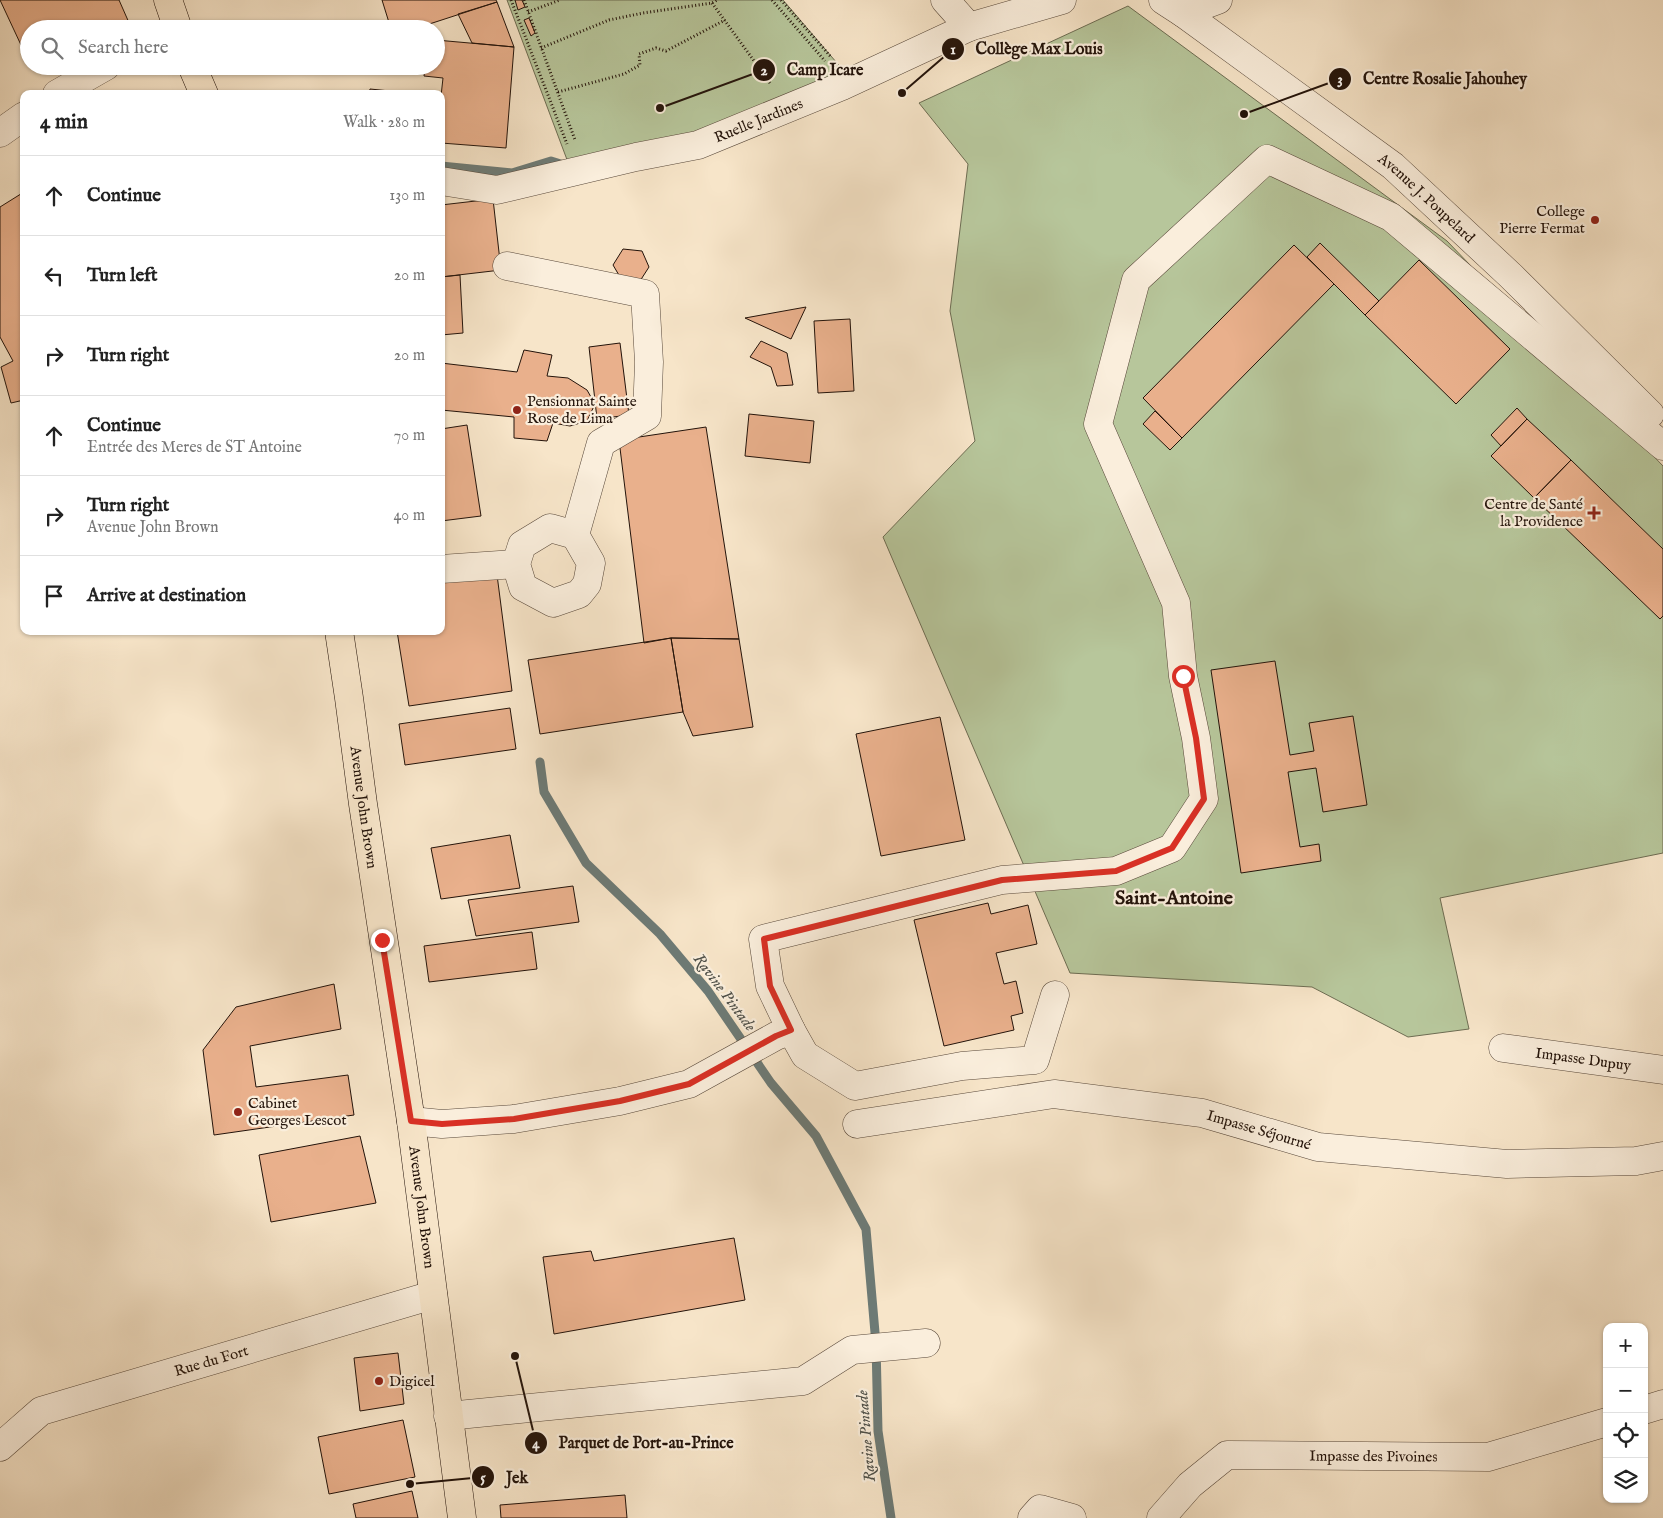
<!DOCTYPE html>
<html lang="en">
<head>
<meta charset="utf-8">
<style>
  :root { --surface:#fff; --page:#f2f2f2; --text:#222; --muted:#767676; --line:#e0e0e0 }
  body { margin:0; font-family:"IM FELL English",serif; background:var(--page); color:var(--text) }
  .controls { position:absolute; right:15px; bottom:15px; display:grid; overflow:hidden; border-radius:10px; box-shadow:0 1px 4px #0004 }
  .controls button { width:45px; height:45px; display:grid; place-items:center; padding:0; border:0; border-bottom:1px solid var(--line); background:var(--surface); color:var(--text); font:25px sans-serif }
  .stop { position:absolute; width:15px; height:15px; margin:-11px; border:4px solid #d93025; border-radius:50%; background:#fff }
  .stop.end { background:#d93025; border-color:#fff; box-shadow:0 1px 5px #0008 }
  .list { margin:0; padding:0; list-style:none }
  h2 { display:flex; justify-content:space-between; align-items:center; height:65px; margin:0; padding:0 20px; font-size:21px }
  h2 small { font-size:16px; font-weight:400; color:var(--muted) }
  .list li { display:grid; grid-template-columns:32px 1fr auto; gap:15px; align-items:center; box-sizing:border-box; height:80px; padding:0 20px; border-top:1px solid var(--line) }
  .list b { display:block; font-size:19px; white-space:nowrap }
  .list p { margin:0; font-size:16px; white-space:nowrap; color:var(--muted) }
  .list em { font-size:16px; font-style:normal; color:var(--muted) }
  .icon { flex:none; width:28px; height:28px; fill:none; stroke:currentColor; stroke-width:2; stroke-linecap:round; stroke-linejoin:round }
  .map { position:relative; flex:none; width:1663px; height:1518px; overflow:hidden }
  .search { position:absolute; background:var(--surface); box-shadow:0 1px 4px #0004; left:20px; top:20px; width:425px; height:55px; display:flex; align-items:center; gap:12px; box-sizing:border-box; padding:0 18px; border-radius:28px; color:var(--muted); font-size:19px }
  .panel { position:absolute; background:var(--surface); box-shadow:0 1px 4px #0004; left:20px; top:90px; width:425px; height:545px; border-radius:10px }
  .map>svg:first-child { display:block }
  .green { fill:#b7c69b; stroke:#6d6c52 }
  .lines { fill:none; stroke-linecap:round; stroke-linejoin:round }
  .stream { stroke:#6d7a75; stroke-width:9 }
  .building { fill:#e9b08c; stroke:#23130a }
  .minor-casing { stroke:#58483a; stroke-width:29 }
  .major-casing { stroke:#23130a; stroke-width:29 }
  .path { stroke:#23130a; stroke-width:3; stroke-dasharray:1 2.5; stroke-linecap:butt }
  .minor { stroke:#faeedc; stroke-width:28 }
  .major { stroke:#f7e5c9; stroke-width:28 }
  .route { stroke:#d93025; stroke-width:6 }
  .poi-dot { fill:#8f2418; stroke:#faeedc; stroke-width:2 }
  .labels { text-anchor:middle; dominant-baseline:central; stroke-width:4.5; stroke-linejoin:round; paint-order:stroke }
  .street-label { font-size:15px; fill:#23130a; stroke:#faeedc }
  .poi-label { font-size:15px; fill:#23130a; stroke:#faeedc; text-anchor:start }
  .water-label { font-size:16px; font-style:italic; fill:#4e4f48; stroke:#faeedc }
  .district-label { font-size:20px; font-weight:bold; fill:#23130a; stroke:#faeedc }
  .leader { fill:none; stroke:#23130a; stroke-width:2 }
  .callout-dot { fill:#23130a; stroke:#faeedc; stroke-width:2 }
  .mark-label { font-size:15px; text-anchor:middle; font-weight:bold; fill:#fff }
  .callout-label { font-size:16px; text-anchor:middle; font-weight:bold; fill:#23130a; stroke:#faeedc; stroke-width:4.5; stroke-linejoin:round; paint-order:stroke }
</style>
</head>
<body>
<div class="map">
<svg width="1663" height="1518" viewBox="0 0 1663 1518">
  <rect width="100%" height="100%" fill="#f7e5c9"/>
  <filter id="stains"><feTurbulence type="fractalNoise" baseFrequency=".004" numOctaves="4"/><feColorMatrix values="0 0 0 0 .2 0 0 0 0 .09 0 0 0 0 .02 0 0 0 .5 -.17"/></filter>
  <radialGradient id="worn" r=".72"><stop offset=".6" stop-color="#630" stop-opacity="0"/><stop offset="1" stop-color="#630" stop-opacity=".3"/></radialGradient>
  <path class="green" d="M507,0H783L849,77L694,140L569,165Z
    M1128,6L1447,241L1663,466V853L1440,898L1469,1029L1408,1037L1312,987L1070,973L883,537L975,441L950,311L968,164L919,103Z"/>
  <g class="lines">
    <path class="stream" d="M441,166L512,173L551,161L564,165
      M540,762L544,792L586,863L660,934L708,991L771,1083L816,1136L866,1229L876,1344L878,1431L891,1518"/>
  </g>
  <path class="building" d="M0,0H119L130,25L123,29H29V41L21,45Z
    M382,0H496L497,2L414,29H391Z
    M515,0H522L525,7L518,10Z
    M497,2L514,47L472,43L458,14Z
    M529,18L535,33L531,36L524,20Z
    M436,40L514,47L506,148L441,143V96L443,78L424,76L425,66H436Z
    M370,89L420,94H369Z
    M24,192V400L11,403L1,367L13,361L0,337V207Z
    M493,199L501,270L441,277V205Z
    M1320,243L1379,301L1365,315L1307,257Z
    M1294,245L1334,284L1182,438L1143,398Z
    M623,249L642,251L649,267L640,281L623,282L613,265Z
    M1419,260L1510,349L1456,404L1365,315Z
    M460,275L463,333L441,335V277Z
    M806,307L791,339L745,318Z
    M850,319L854,391L818,393L814,321Z
    M761,341L787,353L793,385L777,386L771,367L750,357Z
    M620,343L629,415L597,419L589,347Z
    M524,350L552,355L547,376L568,378L587,390L595,404L587,421L570,426L553,423L547,441L514,438V417L441,410V363L517,372Z
    M1517,408L1527,419L1501,446L1491,435Z
    M1155,411L1182,438L1170,450L1143,424Z
    M749,414L814,421L810,463L745,456Z
    M1527,419L1571,460L1534,498L1491,456Z
    M467,425L481,516L441,521V429Z
    M706,427L739,639L671,638L644,643L619,440Z
    M1571,460L1663,549V616L1660,619L1534,498Z
    M496,567L512,691L409,706L397,631H441V574Z
    M671,638L683,712L540,734L528,660Z
    M671,638L739,639L753,727L693,736L683,712Z
    M1275,661L1290,755L1314,751L1309,723L1353,716L1367,805L1323,812L1316,768L1288,772L1300,847L1319,844L1321,861L1241,873L1211,670Z
    M510,708L516,749L405,765L399,724Z
    M940,717L965,840L881,856L856,734Z
    M510,835L520,888L441,899L431,848Z
    M573,886L579,922L476,936L468,900Z
    M988,903L991,914L1028,905L1037,944L996,953L1004,984L1016,981L1023,1013L1011,1016L1014,1030L944,1046L914,920Z
    M532,932L537,969L429,982L424,946Z
    M334,984L341,1029L250,1046L256,1087L348,1075L354,1115L214,1135L203,1050L236,1007Z
    M360,1136L376,1203L271,1222L259,1155Z
    M734,1238L745,1300L554,1334L543,1257L591,1251L594,1261Z
    M398,1353L404,1404L360,1411L354,1358Z
    M403,1420L415,1477L329,1494L318,1437Z
    M412,1491L418,1518H356L353,1504Z
    M625,1495L627,1518H501L500,1505Z"/>
  <g class="lines">
    <defs>
      <g id="minor">
        <path d="M945,0L969,27"/>
        <path id="s1" d="M1163,0L1183,13L1393,166L1511,276L1650,414"/>
        <path d="M1183,13L1218,0"/>
        <path d="M57,94L106,66"/>
        <path d="M0,133L24,116"/>
        <path id="s2" d="M441,181L497,190L636,157L698,145L842,86L969,27L1062,0"/>
        <path d="M507,266L645,294L649,362L647,416L601,443L575,535L591,563L587,584L579,594L553,603L523,587L516,564L522,545L550,528L575,535"/>
        <path d="M441,569L516,564"/>
        <path d="M791,1030L770,986L763,939L1002,880L1116,871L1172,848L1204,799L1196,738L1183,676L1176,603L1098,424L1136,280L1267,159L1391,217L1663,446"/>
        <path id="s3" d="M1503,1048L1663,1070"/>
        <path d="M411,1121L442,1124L514,1119L620,1101L689,1084L776,1036L791,1030L805,1055L855,1086L962,1066L1035,1060L1055,995"/>
        <path id="s4" d="M857,1124L1054,1094L1202,1113L1318,1147L1507,1164L1636,1161L1663,1156"/>
        <path d="M1644,1410L1663,1404"/>
        <path d="M448,1416L803,1381L852,1350L926,1343"/>
        <path id="s5" d="M0,1447L41,1411L433,1295"/>
        <path d="M1032,1518L1040,1509L1072,1518"/>
        <path id="s6" d="M1161,1518L1190,1485L1227,1455L1488,1457L1607,1422"/>
      </g>
      <g id="major">
        <path d="M168,0L178,29"/>
        <path d="M192,66L204,94"/>
        <path id="s7" d="M339,631L349,698L363,804L411,1121L462,1518"/>
      </g>
    </defs>
    <use href="#minor" class="minor-casing"/>
    <use href="#major" class="major-casing"/>
    <path class="path" d="M511,0L567,144
      M524,0L575,140
      M772,0L825,61
      M781,0L831,57
      M712,3L770,83
      M528,12L560,0
      M541,48L609,20L643,13L712,3L717,0
      M558,92L624,74L640,65L639,54L656,48L666,51L725,20"/>
    <use href="#minor" class="minor"/>
    <use href="#major" class="major"/>
  </g>
  <g class="lines">
    <path class="route" d="M382,940L411,1121L442,1124L514,1119L620,1101L689,1084L776,1036L791,1030L770,986L764,939L1002,880L1116,871L1172,848L1204,799L1196,738L1183,676"/>
  </g>
  <g class="poi-dot">
    <circle cx="1595" cy="220" r="5"/>
    <circle cx="517" cy="410" r="5"/>
    <path d="M1591.5 505.5h5v5h5v5h-5v5h-5v-5h-5v-5h5z"/>
    <circle cx="238" cy="1112" r="5"/>
    <circle cx="379" cy="1381" r="5"/>
  </g>
  <g class="labels">
    <g class="street-label">
      <text stroke="none"><textPath href="#s2" startOffset="328">Ruelle Jardines</textPath></text>
      <text stroke="none"><textPath href="#s1" startOffset="330">Avenue J. Poupelard</textPath></text>
      <text stroke="none"><textPath href="#s7" startOffset="178">Avenue John Brown</textPath></text>
      <text stroke="none"><textPath href="#s3" startOffset="81">Impasse Dupuy</textPath></text>
      <text stroke="none"><textPath href="#s4" startOffset="408">Impasse Séjourné</textPath></text>
      <text stroke="none"><textPath href="#s7" startOffset="582">Avenue John Brown</textPath></text>
      <text stroke="none"><textPath href="#s5" startOffset="232">Rue du Fort</textPath></text>
      <text stroke="none"><textPath href="#s6" startOffset="238">Impasse des Pivoines</textPath></text>
    </g>
    <g class="poi-label">
      <text x="1585" y="211" text-anchor="end">College<tspan x="1585" dy="17">Pierre Fermat</tspan></text>
      <text x="527" y="401">Pensionnat Sainte<tspan x="527" dy="17">Rose de Lima</tspan></text>
      <text x="1583" y="504" text-anchor="end">Centre de Santé<tspan x="1583" dy="17">la Providence</tspan></text>
      <text x="248" y="1103">Cabinet<tspan x="248" dy="17">Georges Lescot</tspan></text>
      <text x="389" y="1381">Digicel</text>
    </g>
    <g class="water-label">
      <text transform="translate(724 993) rotate(53)">Ravine Pintade</text>
      <text transform="translate(867 1436) rotate(-95)">Ravine Pintade</text>
    </g>
    <g class="district-label">
      <text x="1174" y="898">Saint-Antoine</text>
    </g>
  </g>
  <path class="leader" d="M902 93L953 49M660 108L764 70M1244 114L1340 79M515 1356L536 1443M410 1484L483 1477"/>
  <g class="callout-dot">
    <circle cx="902" cy="93" r="5"/>
    <circle cx="660" cy="108" r="5"/>
    <circle cx="1244" cy="114" r="5"/>
    <circle cx="515" cy="1356" r="5"/>
    <circle cx="410" cy="1484" r="5"/>
    <circle cx="953" cy="49" r="12"/>
    <circle cx="764" cy="70" r="12"/>
    <circle cx="1340" cy="79" r="12"/>
    <circle cx="536" cy="1443" r="12"/>
    <circle cx="483" cy="1477" r="12"/>
  </g>
  <g class="mark-label">
    <text x="953" y="54">1</text>
    <text x="764" y="75">2</text>
    <text x="1340" y="84">3</text>
    <text x="536" y="1448">4</text>
    <text x="483" y="1482">5</text>
  </g>
  <g class="callout-label">
    <text x="1039" y="54">Collège Max Louis</text>
    <text x="825" y="75">Camp Icare</text>
    <text x="1445" y="84">Centre Rosalie Jahouhey</text>
    <text x="646" y="1448">Parquet de Port-au-Prince</text>
    <text x="517" y="1483">Jek</text>
  </g>
  <rect width="100%" height="100%" filter="url(#stains)"/>
  <rect width="100%" height="100%" fill="url(#worn)"/>
</svg>
<div class="controls">
<button>+</button>
<button>−</button>
<button><svg class="icon" aria-label="locate" viewBox="0 0 24 24"><circle cx="12" cy="12" r="6"/><path d="M12 2v4M12 18v4M2 12h4M18 12h4"/></svg></button>
<button><svg class="icon" aria-label="layers" viewBox="0 0 24 24"><path d="M12 4l9 5-9 5-9-5zM3 14l9 5 9-5"/></svg></button>
</div>
<div class="stop" style="left:1183px;top:676px"></div>
<div class="stop end" style="left:382px;top:940px"></div>
<div class="search"><svg class="icon" aria-label="search" viewBox="0 0 24 24"><circle cx="10" cy="10" r="6"/><path d="M15 15l6 6"/></svg>Search here</div>
<section class="panel">
<h2>4 min<small>Walk · 280 m</small></h2>
<ul class="list">
<li><svg class="icon" aria-label="ahead" viewBox="0 0 24 24"><path d="M12 20V5M6 11l6-6 6 6"/></svg><div><b>Continue</b></div><em>130 m</em></li>
<li><svg class="icon" aria-label="left" viewBox="0 0 24 24"><path d="M17 20v-9H6M10 6l-5 5 5 5"/></svg><div><b>Turn left</b></div><em>20 m</em></li>
<li><svg class="icon" aria-label="right" viewBox="0 0 24 24"><path d="M7 20v-9h11M14 6l5 5-5 5"/></svg><div><b>Turn right</b></div><em>20 m</em></li>
<li><svg class="icon" aria-label="ahead" viewBox="0 0 24 24"><path d="M12 20V5M6 11l6-6 6 6"/></svg><div><b>Continue</b><p>Entrée des Meres de ST Antoine</p></div><em>70 m</em></li>
<li><svg class="icon" aria-label="right" viewBox="0 0 24 24"><path d="M7 20v-9h11M14 6l5 5-5 5"/></svg><div><b>Turn right</b><p>Avenue John Brown</p></div><em>40 m</em></li>
<li><svg class="icon" aria-label="arrive" viewBox="0 0 24 24"><path d="M6 21V4h12l-3 4 3 4H6"/></svg><div><b>Arrive at destination</b></div></li>
</ul>
</section>
</div>
</body>
</html>
